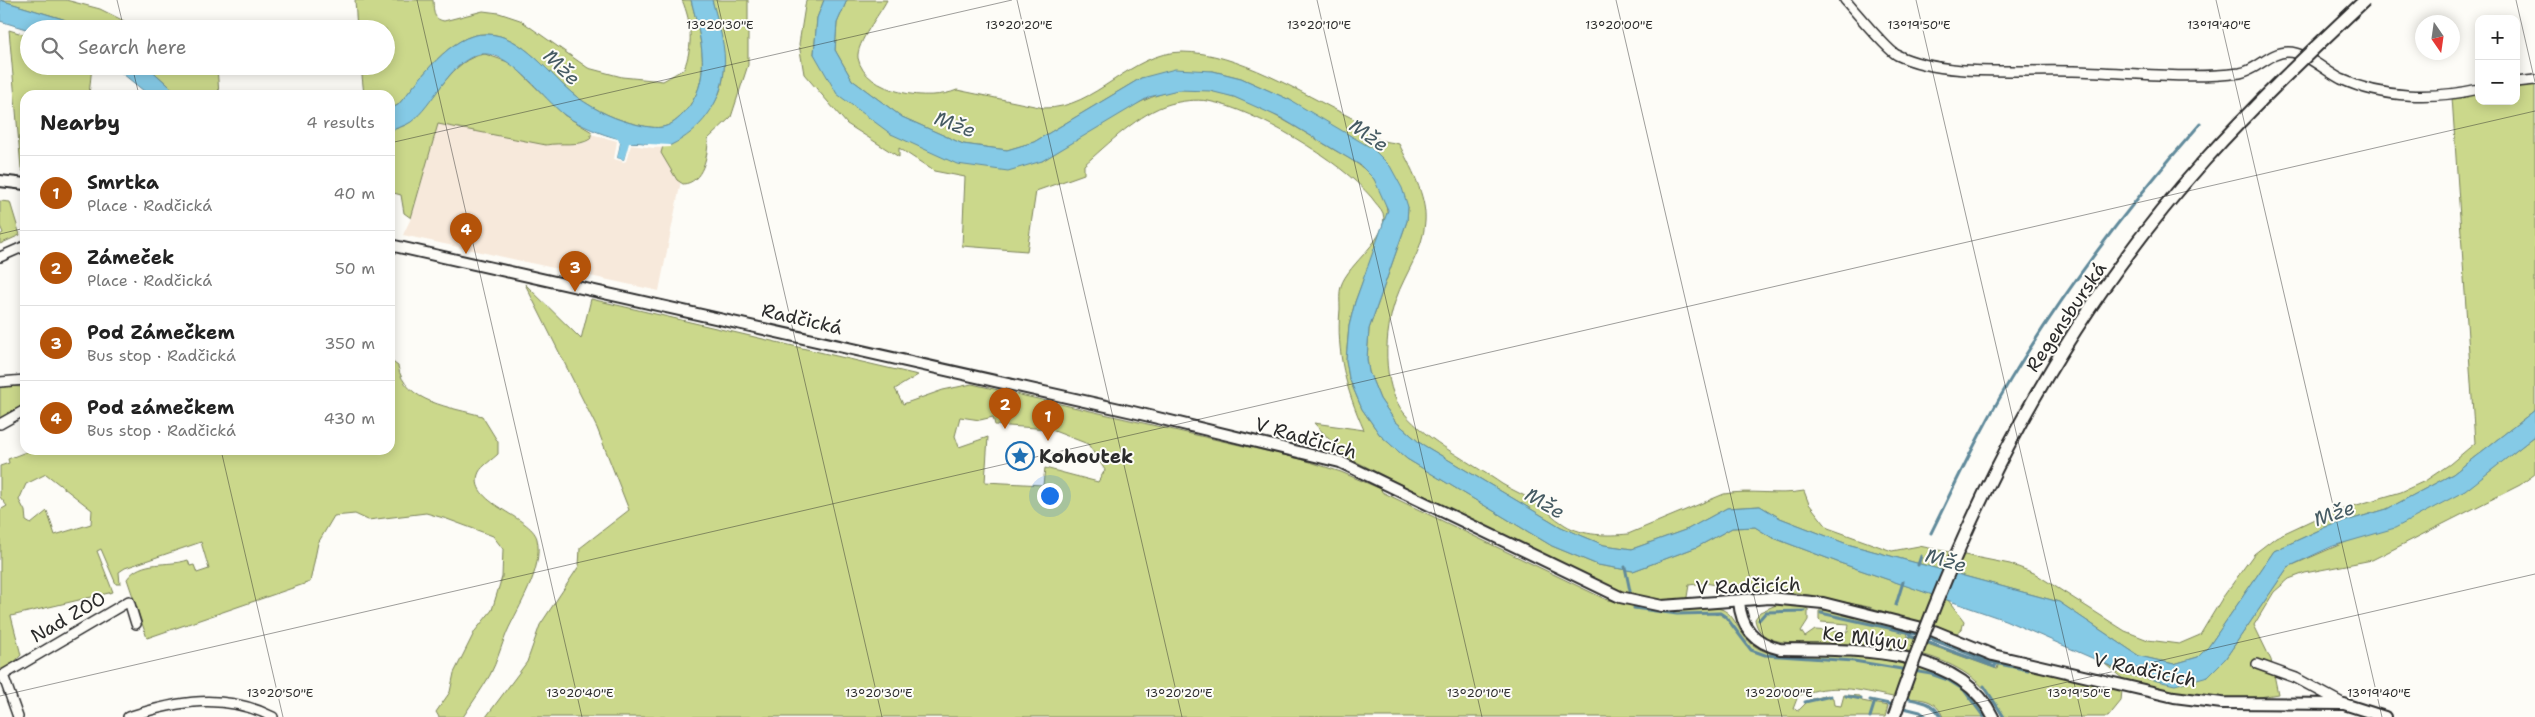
<!DOCTYPE html>
<html lang="en">
<head>
<meta charset="utf-8">
<style>
  :root { --surface:#fff; --page:#f2f2f2; --text:#222; --muted:#767676; --line:#e0e0e0; --accent:#b45309 }
  body { margin:0; font-family:"Shantell Sans",sans-serif; background:var(--page); color:var(--text) }
  .controls { position:absolute; right:15px; top:15px; display:grid; overflow:hidden; border-radius:10px; box-shadow:0 2px 12px #0003 }
  .controls button { width:45px; height:45px; display:grid; place-items:center; padding:0; border:0; border-bottom:1px solid var(--line); background:var(--surface); color:var(--text); font:25px sans-serif }
  .compass { position:absolute; left:2415px; top:15px; width:45px; height:45px; border-radius:50%; background:var(--surface); box-shadow:0 2px 12px #0003; rotate:167deg }
  .you { position:absolute; left:1049px; top:495px; width:18px; height:18px; margin:-12px; border:4px solid #fff; border-radius:50%; background:#1a73e8; box-shadow:0 0 0 8px #1a73e833 }
  .badge { display:grid; place-items:center; width:32px; height:32px; border-radius:50%; background:var(--accent); color:#fff; font-size:16px; font-weight:700 }
  .pin { position:absolute; translate:-50% -41px; filter:drop-shadow(0 1px 2px #0008) }
  .pin::after { content:''; position:absolute; top:26px; width:18px; height:15px; background:inherit; clip-path:polygon(0 0,100% 0,50% 100%) }
  .list { margin:0; padding:0; list-style:none }
  h2 { display:flex; justify-content:space-between; align-items:center; height:65px; margin:0; padding:0 20px; font-size:21px }
  h2 small { font-size:16px; font-weight:400; color:var(--muted) }
  .list li { display:grid; grid-template-columns:32px 1fr auto; gap:15px; align-items:center; box-sizing:border-box; height:75px; padding:0 20px; border-top:1px solid var(--line) }
  .list b { display:block; font-size:19px; white-space:nowrap }
  .list p { margin:0; font-size:16px; white-space:nowrap; color:var(--muted) }
  .list em { font-size:16px; font-style:normal; color:var(--muted) }
  .icon { flex:none; width:28px; height:28px; fill:none; stroke:currentColor; stroke-width:2; stroke-linecap:round; stroke-linejoin:round }
  .map { position:relative; flex:none; width:2535px; height:717px; overflow:hidden }
  .search { position:absolute; background:var(--surface); box-shadow:0 2px 12px #0003; left:20px; top:20px; width:375px; height:55px; display:flex; align-items:center; gap:12px; box-sizing:border-box; padding:0 18px; border-radius:28px; color:var(--muted); font-size:19px }
  .panel { position:absolute; background:var(--surface); box-shadow:0 2px 12px #0003; left:20px; top:90px; width:375px; height:365px; border-radius:15px }
  .map>svg:first-child { display:block }
  .built { fill:#f7e9db }
  .green { fill:#cbd88b; stroke:#7b825b; fill-rule:evenodd }
  .water { fill:#85cae6; stroke:#618a9b }
  .pier { fill:#fdfcf7 }
  .lines { fill:none; stroke-linecap:round; stroke-linejoin:round }
  .stream { stroke:#618a9b; stroke-width:3 }
  .minor-casing { stroke:#2b2b2b; stroke-width:12 }
  .tertiary-casing { stroke:#2b2b2b; stroke-width:14 }
  .minor { stroke:#fdfcf7; stroke-width:9 }
  .tertiary { stroke:#fdfcf7; stroke-width:10 }
  .secondary-bridge-casing { stroke:#2b2b2b; stroke-width:15; stroke-linecap:butt }
  .secondary-bridge { stroke:#fdfcf7; stroke-width:11 }
  .ticks { fill:none; stroke:#2b2b2b; stroke-width:1; stroke-opacity:0.45 }
  .labels { text-anchor:middle; dominant-baseline:central; stroke-width:4; stroke-linejoin:round; paint-order:stroke }
  .street-label { font-size:19px; fill:#2b2b2b; stroke:#fdfcf7 }
  .poi-label { font-size:19px; font-weight:bold; fill:#2b2b2b; stroke:#fdfcf7; text-anchor:start }
  .water-label { font-size:20px; font-style:italic; fill:#465b63; stroke:#fdfcf7 }
  .ticks-label { font-size:12px; text-anchor:middle; fill:#2b2b2b; stroke:#fdfcf7; stroke-width:4; stroke-linejoin:round; paint-order:stroke }
</style>
</head>
<body>
<div class="map">
<svg width="2535" height="717" viewBox="0 0 2535 717">
  <rect width="100%" height="100%" fill="#fdfcf7"/>
  <filter id="ink" filterUnits="userSpaceOnUse"><feTurbulence type="fractalNoise" baseFrequency=".02" numOctaves="2"/><feDisplacementMap in="SourceGraphic" scale="10" xChannelSelector="R" yChannelSelector="G"/><feConvolveMatrix kernelMatrix="1 2 1 2 8 2 1 2 1" color-interpolation-filters="sRGB"/></filter>
  <g filter="url(#ink)">
    <path class="built" d="M437,123L546,145L560,142L584,143L590,139L592,132L629,143L663,146L682,176L659,291L403,235L411,218Z"/>
    <path class="green" d="M0,0H66L100,9L130,24H216L217,29H83L63,19Z
      M355,0H433C434,10 432,19 444,21L483,11L499,13L520,20L588,68L622,77L663,81L684,69C693,46 692,23 682,0H691C701,39 714,81 683,114C668,130 658,129 639,125C616,120 597,111 577,97C550,77 524,34 486,34C450,33 420,80 398,105L390,109V95H364L361,66H386V29H357Z
      M712,0H748V65L731,117L708,139C708,155 703,183 683,184L677,180L661,153L663,146C676,144 684,134 694,125C700,118 711,110 715,102C733,70 720,33 712,0Z
      M806,0H824L817,18L814,54L891,134L1042,161C1079,139 1135,97 1176,90C1226,81 1285,121 1326,145C1342,155 1361,163 1373,178C1381,187 1388,204 1387,216L1355,302L1349,326L1346,360L1349,378L1362,409L1380,435L1407,459L1552,546L1598,565L1633,571L1697,547L1732,528L1755,527L1771,537L1840,563L1948,600L1964,621L1962,629L1957,633L1941,630L1869,607L1798,593L1756,592L1705,583L1689,585L1685,609C1696,610 1711,605 1721,609C1741,616 1736,646 1774,654C1836,657 1957,649 1987,717H1943C1933,693 1913,701 1893,697C1857,690 1833,682 1798,696L1793,709L1799,710L1809,700L1828,695L1833,698L1834,705L1841,706L1844,695L1860,696L1862,701L1888,706L1885,717H486L527,662L540,625L579,566L580,548L629,510L597,428L525,284L581,339L591,299L918,375L895,389L903,404L943,390L972,384L1301,459L1341,472L1381,489L1382,492L1605,599L1639,607L1663,611L1467,518L1345,456L1314,423L1364,430C1346,390 1336,352 1340,309C1340,302 1339,293 1341,286C1348,263 1390,238 1383,213C1381,208 1375,203 1372,198C1340,160 1256,110 1208,101C1196,99 1181,101 1170,104C1140,112 1107,145 1084,165V174L1036,191L1027,251L962,246L965,177L934,171L899,148V157L847,124L804,74L799,44ZM960,417L980,420L993,417L995,425L1049,429L1088,444L1105,470L1098,482L1045,468L1043,485L985,482L988,437L959,447L955,436Z
      M847,0H887C880,14 856,43 858,58C865,94 930,102 957,90L1044,108C1096,109 1130,52 1182,52C1237,52 1301,93 1350,117C1361,122 1369,136 1380,140C1385,142 1393,142 1399,144C1410,166 1427,196 1425,222C1423,251 1405,273 1396,299C1384,332 1381,384 1404,413C1427,441 1472,463 1502,484C1512,490 1522,494 1532,500C1544,507 1553,518 1565,525C1583,536 1608,536 1628,534L1724,494C1751,489 1777,496 1804,491L1809,504L1828,528L1892,551L1919,546L2010,564L2034,573L2125,631L2148,640L2179,644L2200,635L2223,597L2254,554L2276,537L2323,515L2401,492L2425,481L2450,464L2475,443L2452,97L2479,93V101H2516V85L2535,83V410L2453,474L2387,509L2326,527L2274,551L2209,646L2198,657L2174,664L2139,656L2059,602L1847,544L1780,518L1760,506L1727,508L1688,529L1632,549L1604,545L1561,527L1420,443L1395,421L1380,399L1369,372L1367,359L1369,329L1407,221L1408,207L1290,100L1241,78L1213,71L1141,78L1034,142L1007,150L963,144L902,117L852,80L835,50L837,23Z
      M9,30L29,36V66H92L89,95H25V175L21,168Z
      M485,54L511,63L564,115L592,132L590,139C579,147 560,142 546,145L438,124L411,218L404,213L401,195L390,192V131C397,128 406,126 411,121C436,101 451,58 485,54Z
      M147,66H217L219,95H179Z
      M0,201L10,202L20,235L0,244V235L3,233L0,226Z
      M390,360L398,366C404,403 452,407 482,416L498,442V454C493,459 482,466 479,472C465,503 532,516 537,539C544,569 518,607 507,632C501,646 497,662 490,675C482,689 472,703 463,717H439L436,712L450,692L454,673L475,631L492,610L502,577L503,549L493,536L447,519L426,513L368,520L355,514L334,516L318,543L310,582L147,638L127,579C141,559 168,567 188,560L190,566L194,565L197,573L209,569L201,542L125,568L119,572L120,584H116L101,549L97,551L113,592L11,616L21,655L11,666L0,671V510L7,506L0,497V466L9,463L8,459L31,450H390ZM46,474L92,510L91,524L55,535L47,511L31,524L26,521L25,511L19,500L26,484Z
      M12,386L21,387L25,391V403L13,413L0,419V387Z
      M2535,436V474L2520,485L2372,560L2305,573L2289,579L2274,592L2254,625L2271,660L2278,694L2223,703L2123,679L2105,664L2131,675L2208,676L2225,659L2288,567L2464,491Z
      M1776,605H1797L1808,609V620L1801,631L1805,637L1815,630L1848,632L1849,624L1821,622L1819,620V611L1833,610L1907,629L1908,637L1997,669L1999,662L2122,690L2121,701L2108,717H2002C1976,652 1891,645 1831,643C1813,642 1791,645 1774,640C1763,637 1756,629 1755,619L1760,612Z"/>
    <path class="water" d="M0,0L63,19L83,29L29,30L0,21Z
      M691,0H712C718,22 727,48 724,71C721,104 700,131 671,145C658,150 643,140 630,143L624,160L617,158L620,143L618,139C599,133 583,127 566,116C544,101 506,42 474,56C446,68 434,104 411,122C405,126 396,128 390,131V109L398,105C420,80 450,33 486,34C524,34 550,77 577,97C597,111 616,120 639,125C658,129 668,130 683,114C714,81 701,39 691,0Z
      M824,0H847L837,23L835,50L852,80L902,117L963,144L1007,150L1034,142L1141,78L1175,69L1213,71L1241,78L1290,100L1373,149L1390,166L1402,188L1408,207L1407,221L1369,329L1367,359L1369,372L1380,399L1395,421L1420,443L1561,527L1604,545L1632,549L1688,529L1727,508L1760,506L1780,518L1847,544L2059,602L2139,656L2174,664L2198,657L2209,646L2274,551L2326,527L2387,509L2453,474L2535,410V436L2465,491L2395,528L2333,546L2288,567L2225,659L2208,676L2175,685L2131,675L2005,620L1840,563L1771,537L1755,527L1732,528L1697,547L1633,571L1598,565L1552,546L1407,459L1380,435L1362,409L1349,378L1346,360L1349,326L1355,302L1388,210L1374,179L1360,165L1281,118L1234,97L1210,91L1178,90L1149,97L1042,161L1008,171L957,164L891,134L837,94L814,54L817,18Z
      M113,66H147L179,95H149Z"/>
    <path class="pier" d="M592,132L618,139L620,143L617,158L624,160L629,143L670,145V147L654,148L631,145L626,161L624,162L614,159L617,141L591,134Z"/>
    <g class="lines">
      <path class="stream" d="M1931,533C1959,476 1986,418 2020,364C2073,279 2133,200 2200,124
        M1918,565L1921,556
        M1625,567L1630,591
        M1896,605L1903,582
        M1634,608L1677,614L1720,613L1726,617L1751,650L1765,655L1854,661L1931,674L1948,680L1964,690L1984,717
        M1821,613L1920,635
        M1759,620L1766,612L1805,611
        M1910,633V636L1918,639
        M1926,637L1990,662L2028,670
        M1924,641L1995,667L1996,663
        M1984,686L2004,717
        M1846,696L1861,699
        M1905,698C1921,702 1932,701 1941,717
        M1870,700L1894,705
        M1805,702L1831,696
        M1900,707L1920,712L1927,717
        M1870,717L1875,701"/>
      <defs>
        <path id="minor" d="M1845,0C1854,10 1888,51 1897,55C1945,78 2020,69 2073,71C2126,72 2188,80 2240,73C2258,70 2269,52 2288,52C2306,52 2325,71 2341,79C2384,99 2434,99 2479,89
          M2516,82L2535,80
          M0,257L25,246
          M0,382L25,380
          M0,424L25,410
          M2257,664L2296,678L2344,704
          M18,717L3,675L129,601L136,624
          M128,717C177,701 224,692 273,717"/>
        <path id="tertiary" d="M0,181L25,184
          M390,245L1133,412L1340,462L1620,597L1662,606L1770,598L1823,603L1934,631L1993,655L2174,697L2222,703L2344,704L2385,717
          M1739,601C1741,628 1754,643 1780,649C1848,650 1959,645 1993,717"/>
      </defs>
      <use href="#minor" class="minor-casing"/>
      <use href="#tertiary" class="tertiary-casing"/>
      <use href="#minor" class="minor"/>
      <use href="#tertiary" class="tertiary"/>
      <defs>
        <path id="secondary-bridge" d="M1894,717C1963,512 2059,323 2204,161C2255,104 2310,52 2365,0"/>
      </defs>
      <use href="#secondary-bridge" class="secondary-bridge-casing"/>
      <use href="#secondary-bridge" class="secondary-bridge"/>
    </g>
  </g>
  <path class="ticks" d="M117,0L124,29M417,0L582,717M717,0L882,717M1017,0L1182,717M1317,0L1482,717M1616,0L1782,717M1916,0L2082,717M2216,0L2382,717M2516,0L2535,82M132,66L139,95M390,143L1012,0M0,234L25,228M221,450L283,717M0,696L2535,111M1916,717L2535,574"/>
  <defs>
    <symbol id="sight-ring" viewBox="-11 -11 22 22"><circle r="9.5" fill="#fdfcf7" stroke="#1f6fb2" stroke-width="1.5"/><path d="M0-6L1.8-2.2L6-1.7L2.9 1.2L3.7 5.4L0 3.3L-3.7 5.4L-2.9 1.2L-6-1.7L-1.8-2.2Z" fill="#1f6fb2"/></symbol>
  </defs>
  <g fill-rule="evenodd">
    <use href="#sight-ring" x="1004" y="440" width="32" height="32"/>
  </g>
  <g class="labels">
    <g class="street-label">
      <text transform="translate(2066 317) rotate(-56)">Regensburská</text>
      <text transform="translate(802 319) rotate(13)">Radčická</text>
      <text transform="translate(1306 438) rotate(16)">V Radčicích</text>
      <text transform="translate(1748 586) rotate(-2)">V Radčicích</text>
      <text transform="translate(68 617) rotate(-30)">Nad ZOO</text>
      <text transform="translate(1865 638) rotate(7)">Ke Mlýnu</text>
      <text transform="translate(2145 670) rotate(12)">V Radčicích</text>
    </g>
    <g class="poi-label">
      <text x="1039" y="456">Kohoutek</text>
    </g>
    <g class="water-label">
      <text transform="translate(562 67) rotate(44)">Mže</text>
      <text transform="translate(955 124) rotate(20)">Mže</text>
      <text transform="translate(1369 135) rotate(35)">Mže</text>
      <text transform="translate(1545 503) rotate(30)">Mže</text>
      <text transform="translate(2334 513) rotate(-19)">Mže</text>
      <text transform="translate(1946 560) rotate(16)">Mže</text>
    </g>
  </g>
  <g class="ticks-label">
    <text x="720" y="29">13°20'30"E</text>
    <text x="1019" y="29">13°20'20"E</text>
    <text x="1319" y="29">13°20'10"E</text>
    <text x="1619" y="29">13°20'00"E</text>
    <text x="1919" y="29">13°19'50"E</text>
    <text x="2219" y="29">13°19'40"E</text>
    <text x="280" y="697">13°20'50"E</text>
    <text x="580" y="697">13°20'40"E</text>
    <text x="879" y="697">13°20'30"E</text>
    <text x="1179" y="697">13°20'20"E</text>
    <text x="1479" y="697">13°20'10"E</text>
    <text x="1779" y="697">13°20'00"E</text>
    <text x="2079" y="697">13°19'50"E</text>
    <text x="2379" y="697">13°19'40"E</text>
  </g>
</svg>
<div class="controls">
<button>+</button>
<button>−</button>
</div>
<svg class="compass" viewBox="-18 -18 36 36"><path d="M0-13l5 13h-10z" fill="#e53935"/><path d="M0 13l5-13h-10z" fill="#767676"/></svg>
<div class="you"></div>
<div class="pin badge" style="left:1048px;top:441px">1</div>
<div class="pin badge" style="left:1005px;top:429px">2</div>
<div class="pin badge" style="left:575px;top:292px">3</div>
<div class="pin badge" style="left:466px;top:254px">4</div>
<div class="search"><svg class="icon" aria-label="search" viewBox="0 0 24 24"><circle cx="10" cy="10" r="6"/><path d="M15 15l6 6"/></svg>Search here</div>
<section class="panel">
<h2>Nearby<small>4 results</small></h2>
<ul class="list">
<li><span class="badge">1</span><div><b>Smrtka</b><p>Place · Radčická</p></div><em>40 m</em></li>
<li><span class="badge">2</span><div><b>Zámeček</b><p>Place · Radčická</p></div><em>50 m</em></li>
<li><span class="badge">3</span><div><b>Pod Zámečkem</b><p>Bus stop · Radčická</p></div><em>350 m</em></li>
<li><span class="badge">4</span><div><b>Pod zámečkem</b><p>Bus stop · Radčická</p></div><em>430 m</em></li>
</ul>
</section>
</div>
</body>
</html>
